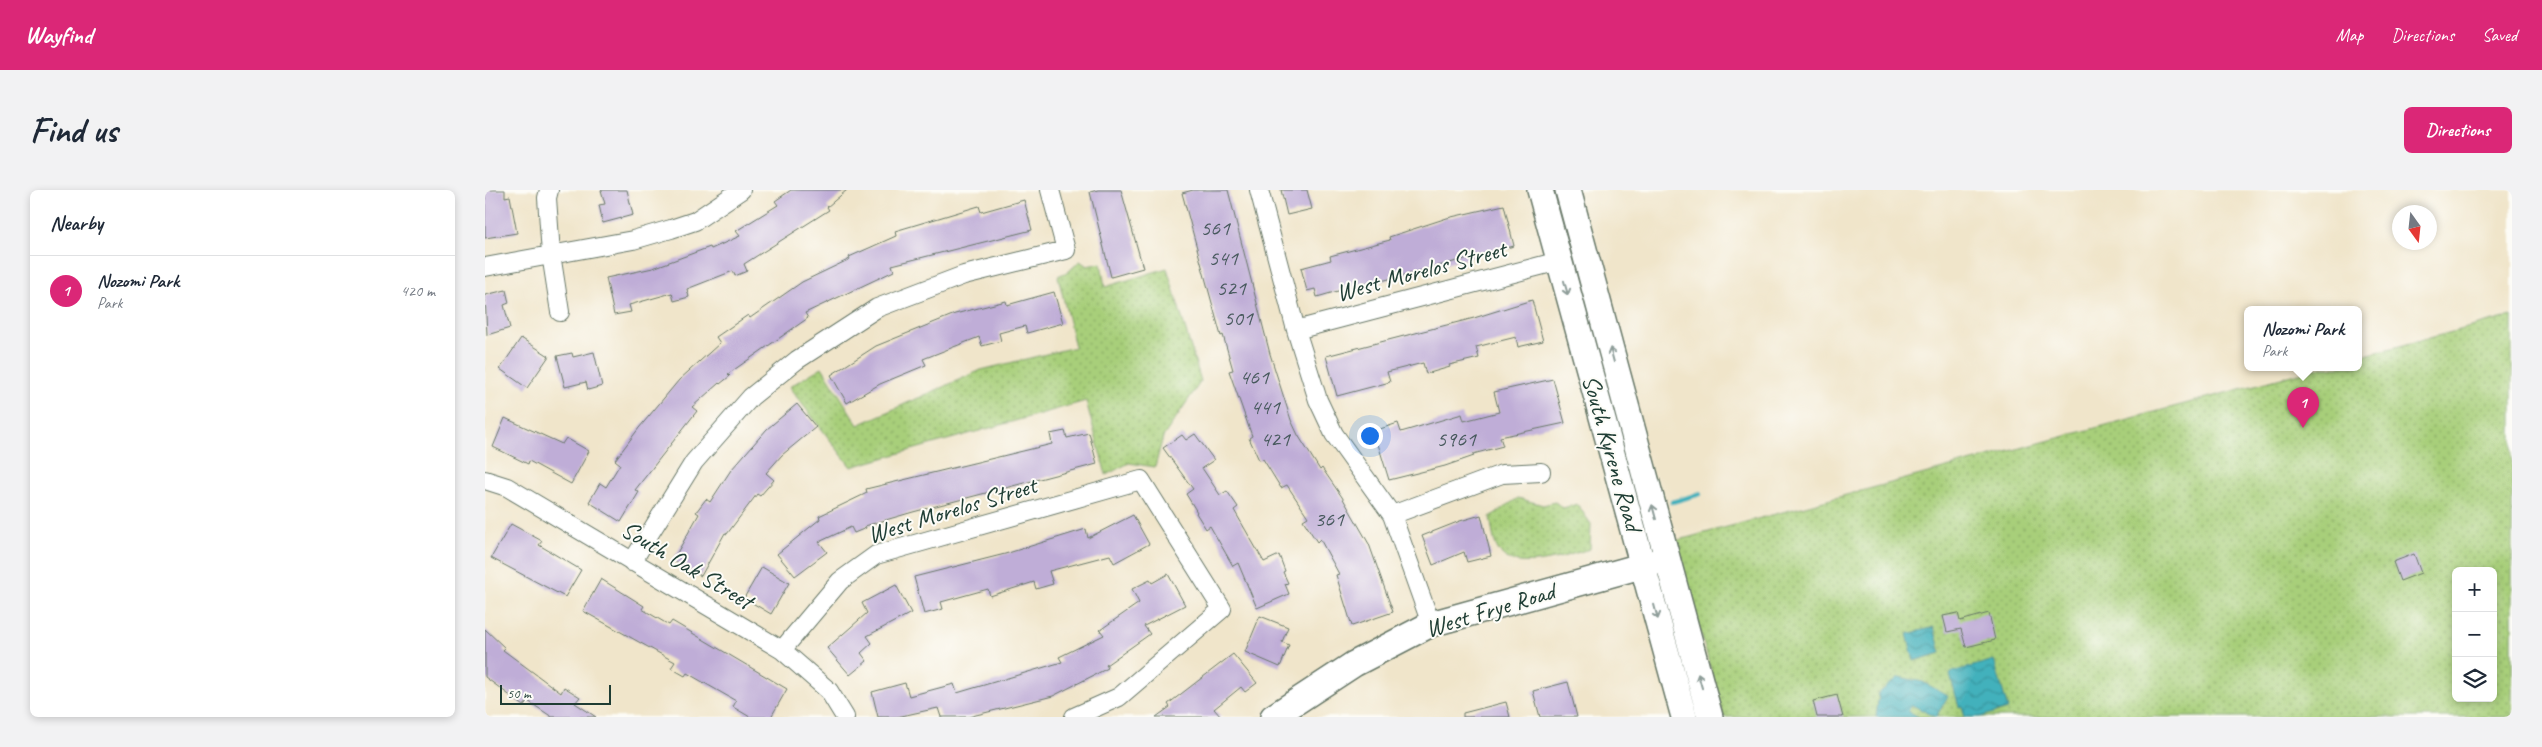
<!DOCTYPE html>
<html lang="en">
<head>
<meta charset="utf-8">
<style>
  :root { --surface:#fff; --page:#f2f2f3; --text:#1f2937; --muted:#747a83; --line:#e0e1e3; --accent:#db2777 }
  body { margin:0; font-family:Caveat,sans-serif; background:var(--page); color:var(--text) }
  .controls { position:absolute; right:15px; bottom:15px; display:grid; overflow:hidden; border-radius:8px; box-shadow:0 2px 8px #0003 }
  .controls button { width:45px; height:45px; display:grid; place-items:center; padding:0; border:0; border-bottom:1px solid var(--line); background:var(--surface); color:var(--text); font:25px sans-serif }
  .compass { position:absolute; left:1907px; top:15px; width:45px; height:45px; border-radius:50%; background:var(--surface); box-shadow:0 2px 8px #0003; rotate:165deg }
  .scale { position:absolute; left:15px; bottom:12px; width:111px; box-sizing:border-box; padding-left:5px; border:2px solid #1f3d34; border-top:0; font-size:14px; line-height:18px; white-space:nowrap; color:#1f3d34; -webkit-text-stroke:4px #fdfcf7; paint-order:stroke }
  .you { position:absolute; left:884px; top:245px; width:18px; height:18px; margin:-12px; border:4px solid #fff; border-radius:50%; background:#1a73e8; box-shadow:0 0 0 8px #1a73e833 }
  .badge { display:grid; place-items:center; width:32px; height:32px; border-radius:50%; background:var(--accent); color:#fff; font-size:16px; font-weight:700 }
  .pin { position:absolute; translate:-50% -41px; filter:drop-shadow(0 1px 2px #0008) }
  .pin::after { content:''; position:absolute; top:26px; width:18px; height:15px; background:inherit; clip-path:polygon(0 0,100% 0,50% 100%) }
  .popup { position:absolute; left:1759px; top:116px; width:118px; height:65px; box-sizing:border-box; display:grid; place-content:center; border-radius:8px; background:var(--surface); filter:drop-shadow(0 1px 4px #0005); font-size:16px; white-space:nowrap; color:var(--muted) }
  .popup b { font-size:19px; color:var(--text) }
  .popup::after { content:''; position:absolute; left:50%; top:100%; margin-left:-10px; border:10px solid transparent; border-top-color:var(--surface) }
  .list { margin:0; padding:0; list-style:none }
  h2 { display:flex; justify-content:space-between; align-items:center; height:65px; margin:0; padding:0 20px; font-size:21px }
  h2 small { font-size:16px; font-weight:400; color:var(--muted) }
  .list li { display:grid; grid-template-columns:32px 1fr auto; gap:15px; align-items:center; box-sizing:border-box; height:70px; padding:0 20px; border-top:1px solid var(--line) }
  .list b { display:block; font-size:19px; white-space:nowrap }
  .list p { margin:0; font-size:16px; white-space:nowrap; color:var(--muted) }
  .list em { font-size:16px; font-style:normal; color:var(--muted) }
  .icon { flex:none; width:28px; height:28px; fill:none; stroke:currentColor; stroke-width:2; stroke-linecap:round; stroke-linejoin:round }
  .map { position:relative; flex:none; width:2027px; height:527px; overflow:hidden; border-radius:8px }
  header { display:flex; align-items:center; gap:30px; box-sizing:border-box; height:70px; padding:0 25px; background:var(--accent); color:#fff }
  header strong { font-size:24px }
  nav { display:flex; gap:28px; margin-inline-start:auto; font-size:18px }
  .intro { display:flex; align-items:center; justify-content:space-between; box-sizing:border-box; height:120px; padding:0 30px }
  h1 { margin:0; font-size:35px }
  .button { padding:12px 22px; border-radius:8px; background:var(--accent); color:#fff; font-size:18px; font-weight:700 }
  main { display:flex; gap:30px; padding:0 30px }
  aside { flex:1; background:var(--surface); border-radius:8px; box-shadow:0 2px 8px #0003 }
  .map>svg:first-child { display:block }
  .park { fill:url(#park-dots); stroke:#648657; fill-rule:evenodd }
  .water { fill:url(#water-waves); stroke:#307778 }
  .lines { fill:none; stroke-linecap:round; stroke-linejoin:round }
  .stream { stroke:#42b1bc; stroke-width:4.5 }
  .building { fill:#bfadd7 }
  .street-casing { stroke:#687868; stroke-width:20 }
  .secondary-casing { stroke:#687868; stroke-width:28 }
  .street { stroke:#fff; stroke-width:18 }
  .secondary { stroke:#fff; stroke-width:25 }
  .oneway { stroke:#8f9e9a }
  .labels { text-anchor:middle; dominant-baseline:central; stroke-width:4; stroke-linejoin:round; paint-order:stroke }
  .number-label { font-size:22px; fill:#47595d }
  .street-label { font-size:25px; fill:#1f3d34; stroke:#fdfcf7 }
</style>
</head>
<body>
<header>
<strong>Wayfind</strong>
<nav><a>Map</a><a>Directions</a><a>Saved</a></nav>
</header>
<div class="intro"><h1>Find us</h1><a class="button">Directions</a></div>
<main>
<aside>
<h2>Nearby<small></small></h2>
<ul class="list">
<li><span class="badge">1</span><div><b>Nozomi Park</b><p>Park</p></div><em>420 m</em></li>
</ul>
</aside>
<div class="map">
<svg width="2027" height="527" viewBox="0 0 2027 527">
  <defs>
    <pattern id="park-dots" width="8" height="8" patternUnits="userSpaceOnUse" patternTransform="scale(1.25)"><rect width="8" height="8" fill="#a8cf7a"/><path d="M2 2h.1M6 6h.1" fill="none" stroke="#88a965" stroke-width="1.8" stroke-linecap="round"/></pattern>
    <pattern id="water-waves" width="16" height="10" patternUnits="userSpaceOnUse" patternTransform="scale(1.25)"><rect width="16" height="10" fill="#42b1bc"/><path d="M0 5q4-4 8 0t8 0" fill="none" stroke="#37919a"/></pattern>
  </defs>
  <rect width="100%" height="100%" fill="#fdfcf7"/>
  <filter id="ink" filterUnits="userSpaceOnUse"><feTurbulence type="fractalNoise" baseFrequency=".02" numOctaves="2"/><feDisplacementMap in="SourceGraphic" scale="10" xChannelSelector="R" yChannelSelector="G"/><feConvolveMatrix kernelMatrix="1 2 1 2 8 2 1 2 1" color-interpolation-filters="sRGB"/></filter>
  <filter id="wash" filterUnits="userSpaceOnUse"><feTurbulence type="fractalNoise" baseFrequency=".0096" numOctaves="4" result="noise"/><feDisplacementMap in="SourceGraphic" scale="20" xChannelSelector="R" yChannelSelector="G"/><feGaussianBlur stdDeviation="1.12" result="paint"/><feColorMatrix in="noise" values="0 0 0 0 0 0 0 0 0 0 0 0 0 0 0 0 0 1.4 0 .05"/><feComposite in="paint" operator="in"/></filter>
  <g filter="url(#wash)">
    <rect width="100%" height="100%" fill="#f0e5ca"/>
    <path class="park" d="M595,71L602,76L616,73L620,97L682,78L716,191L678,247L670,277L644,273L621,285L601,211L366,277L304,197L337,177L373,235L496,180L590,157L573,86L584,81Z
      M2027,126V527H1239L1190,351L1837,177H1873V167ZM1971,381H2008V508H1971Z
      M1033,308L1058,315L1070,312L1078,318L1092,314L1106,334L1105,359C1082,365 1031,385 1014,361C1008,353 1007,337 1005,327Z"/>
    <path class="water" d="M1449,437L1456,463L1429,471L1422,444Z
      M1509,470L1523,519L1495,527H1480L1477,516L1474,517L1465,485L1467,482Z
      M1414,487L1438,492L1463,506L1451,527L1427,515L1423,521L1434,527H1391L1394,503Z"/>
    <g class="lines">
      <path class="stream" d="M1187,312L1215,304"/>
    </g>
    <g id="blocks">
      <path class="building" d="M0,0H20V7L25,6L32,43L0,48Z
        M116,0H142L148,25L118,33L114,15L120,14Z
        M306,0H362L342,17L344,20L259,74L262,81L250,86L248,81L202,99L204,107L189,111L187,103L144,115L146,122L129,125L121,88L168,78L225,57L226,59L255,46L251,41L293,15L290,11Z
        M613,0H636L658,78L626,87L605,2Z
        M708,0H743L785,164L806,230L813,245L835,280L837,278L857,307L884,354L908,422L867,436L851,385L854,384L835,349L832,352L818,330L823,327L802,295L796,298L778,269L774,270L764,248L767,246L744,181L748,180L738,145L736,146L697,3Z
        M796,0H822L827,19L802,25Z
        M539,10L547,40L407,75L409,81L320,123L323,128L243,184L245,186L235,194L234,193L207,217L212,221L150,300L154,302L136,332L104,312L115,293L121,297L135,274L130,270L154,238L194,190L235,153L231,147L263,125L265,128L317,92L365,69L364,67L411,46L410,41L494,16L496,22Z
        M1019,15L1029,56L885,94L884,92L832,107L830,99L822,101L816,78L846,70L845,66L905,50L904,47L962,28Z
        M21,100L24,113L19,115L25,138L2,145L0,105Z
        M569,102L578,133L542,143L540,136L514,143L516,151L497,156L494,147L438,169L441,175L395,194L362,213L346,185L391,156L470,124L521,111L522,115Z
        M1047,110L1058,151L1033,157L1031,147L991,157L994,168L964,175L965,177L941,184L938,173L902,182L905,192L852,206L841,166L989,128Z
        M36,148L64,166L42,198L15,179Z
        M109,162L117,196L103,200L101,192L80,197L72,166L87,163L88,167Z
        M1068,189L1080,233L1015,247L1018,256L988,264L989,266L960,276L904,290L889,241L913,233L916,242L977,224L979,231L1014,222L1009,202Z
        M312,214L331,237L297,265L281,283L289,290L275,306L272,304L242,344L240,343L216,386L188,370L214,324L211,322L221,309L225,312L246,280L282,239Z
        M20,228L77,254L81,248L104,261L86,294L44,271L43,274L8,257Z
        M580,241L582,248L604,243L612,274L428,322L380,336L381,338L369,343L366,337L334,352L342,362L310,386L292,364L335,329L334,326L382,303L381,299L567,254L565,244Z
        M710,244L729,270L717,278L735,305L742,301L753,317L749,320L779,372L794,365L800,381L798,382L803,393L800,394L804,404L772,418L753,373L748,376L725,336L721,339L711,323L712,322L701,304L708,299L678,258L697,245L701,250Z
        M648,325L664,354L629,373L625,365L564,381L568,394L551,399L549,392L505,406L503,399L456,412L458,419L439,424L429,387L520,364L601,339L603,348Z
        M996,325L1006,366L982,372L979,362L948,375L937,346L975,331Z
        M26,334L57,351L54,355L96,380L80,407L6,368Z
        M1929,364L1936,383L1915,391L1908,372Z
        M277,377L304,393L286,424L259,408Z
        M683,384L700,415L659,436L665,444L621,475L623,478L568,506L483,527H456L453,518L412,527H393L387,502L420,493L424,506L469,494L472,503L577,472L574,467L619,445L615,440L654,413L647,399L665,390L667,393Z
        M116,389L159,416L157,419L184,435L187,431L302,499L286,527H265L248,517L251,511L202,483L200,486L186,478L190,472L98,421Z
        M411,395L426,423L382,446L387,453L376,463L382,471L365,485L342,458L382,423L377,413Z
        M1473,423L1475,431L1504,423L1510,450L1481,457L1476,439L1462,442L1458,426Z
        M775,426L803,437L797,452L804,455L795,477L760,462Z
        M0,439L20,458L18,460L76,503L79,497L95,507L90,513L111,527H67L43,511L39,516L0,487Z
        M748,464L772,493L760,502L756,497L729,519L736,527H671L685,517L683,514Z
        M1083,492L1092,527H1055L1048,501Z
        M1352,505L1358,527H1332L1328,511Z
        M1021,512L1025,527H978V523Z"/>
    </g>
  </g>
  <g filter="url(#ink)">
    <use href="#blocks" fill-opacity="0" stroke="#687868" stroke-width="1"/>
    <g class="lines">
      <defs>
        <path id="street" d="M64,0L62,8L66,64L75,122
          M774,0L811,140L833,210L849,244L907,325L946,434
          M0,77L148,50L186,39L210,31L256,0
          M811,140L1074,71
          M0,290L22,297L297,460L344,501L360,527
          M907,325L1017,284L1056,282
          M147,372L209,272L266,207L312,170L392,118L479,85L581,60L565,0
          M297,460L355,391L391,365L656,290L737,419L634,507L589,527"/>
        <path id="secondary" d="M1055,0L1199,527
          M1083,0L1225,527
          M788,527L869,474L946,434L1174,371"/>
      </defs>
      <use href="#street" class="street-casing"/>
      <use href="#secondary" class="secondary-casing"/>
      <use href="#street" class="street"/>
      <use href="#secondary" class="secondary"/>
    </g>
    <defs><path id="oneway-shaft" d="M-6 0H5M1.5-3L5.5 0L1.5 3" fill="none" stroke-width="1.6" stroke-linecap="round" stroke-linejoin="round" transform="scale(1.25)"/></defs>
    <g class="oneway">
      <use href="#oneway-shaft" transform="translate(1081 98) rotate(74)"/>
      <use href="#oneway-shaft" transform="translate(1127 165) rotate(-105)"/>
      <use href="#oneway-shaft" transform="translate(1169 322) rotate(-105)"/>
      <use href="#oneway-shaft" transform="translate(1171 422) rotate(75)"/>
      <use href="#oneway-shaft" transform="translate(1215 491) rotate(-106)"/>
    </g>
  </g>
  <g class="labels">
    <g class="number-label">
      <text x="730" y="38">561</text>
      <text x="738" y="68">541</text>
      <text x="746" y="98">521</text>
      <text x="753" y="128">501</text>
      <text x="769" y="187">461</text>
      <text x="780" y="217">441</text>
      <text x="790" y="249">421</text>
      <text x="971" y="249">5961</text>
      <text x="844" y="329">361</text>
    </g>
    <g class="street-label">
      <text transform="translate(936 81) rotate(-15)">West Morelos Street</text>
      <text transform="translate(1127 263) rotate(74)">South Kyrene Road</text>
      <text transform="translate(467 320) rotate(-17)">West Morelos Street</text>
      <text transform="translate(202 375) rotate(31)">South Oak Street</text>
      <text transform="translate(1005 420) rotate(-17)">West Frye Road</text>
    </g>
  </g>
</svg>
<div class="controls">
<button>+</button>
<button>−</button>
<button><svg class="icon" aria-label="layers" viewBox="0 0 24 24"><path d="M12 4l9 5-9 5-9-5zM3 14l9 5 9-5"/></svg></button>
</div>
<svg class="compass" viewBox="-18 -18 36 36"><path d="M0-13l5 13h-10z" fill="#e53935"/><path d="M0 13l5-13h-10z" fill="#747a83"/></svg>
<div class="scale">50 m</div>
<div class="you"></div>
<div class="pin badge" style="left:1818px;top:238px">1</div>
<div class="popup"><b>Nozomi Park</b>Park</div>
</div>
</main>
</body>
</html>
